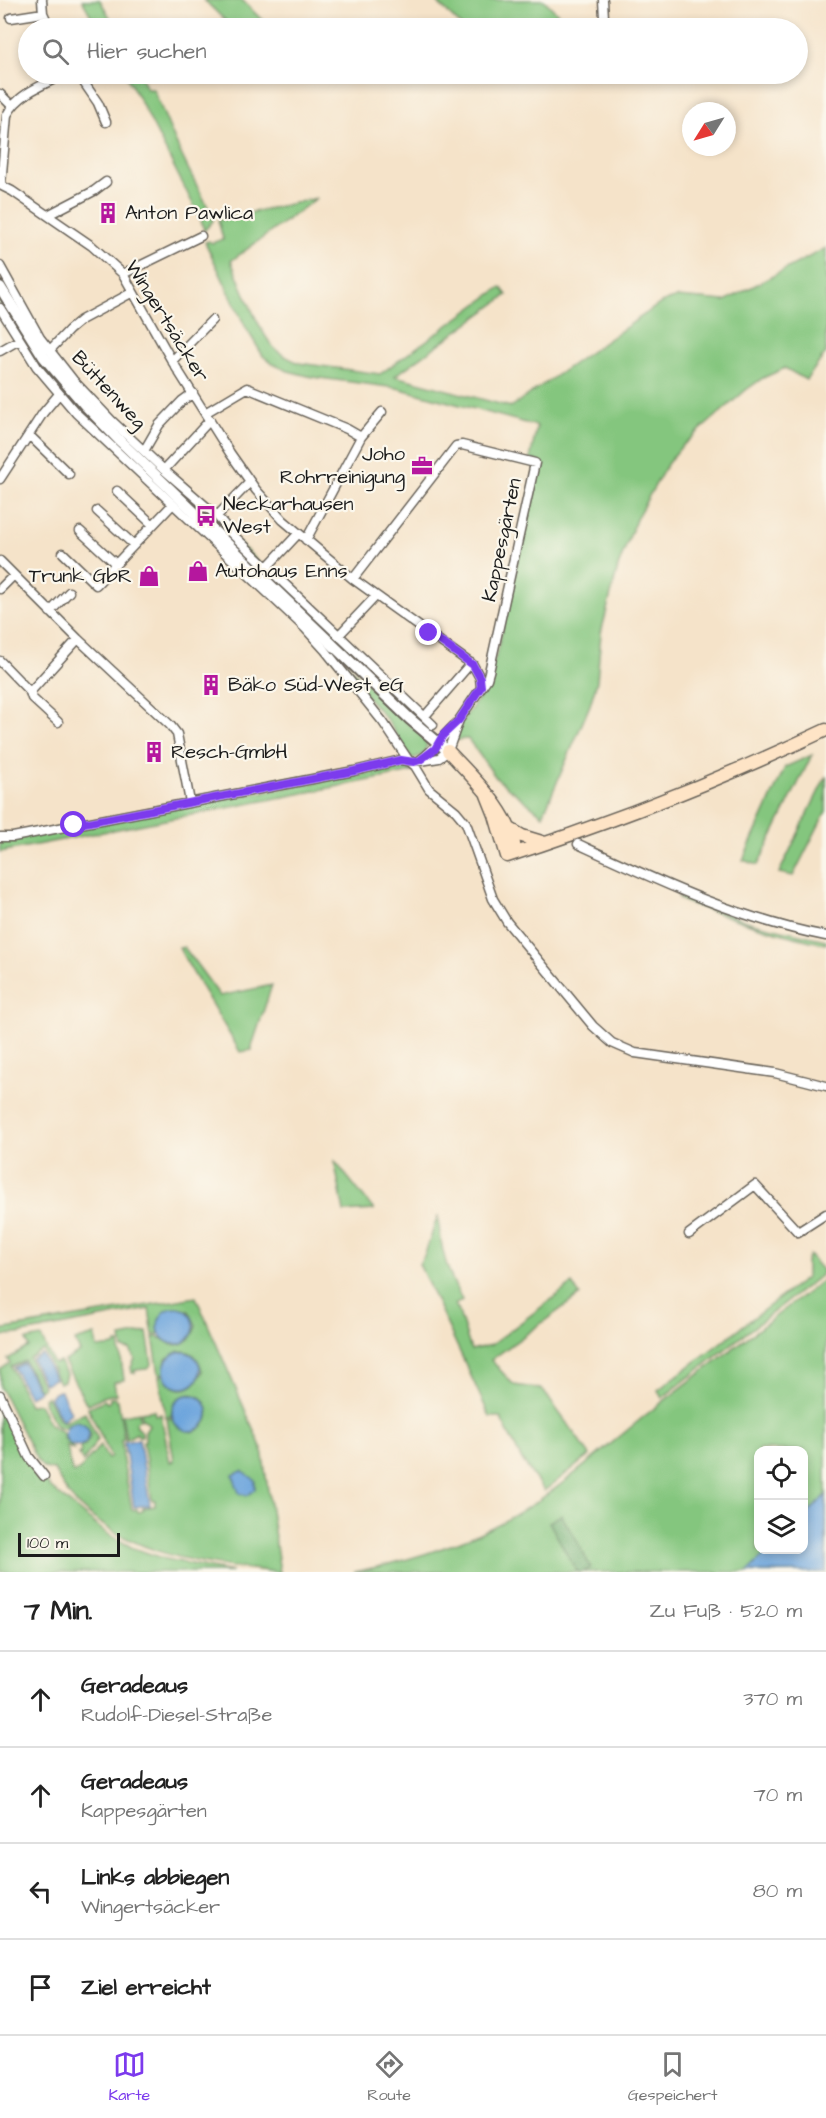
<!DOCTYPE html>
<html lang="de">
<head>
<meta charset="utf-8">
<style>
  :root { --surface:#fff; --page:#f2f2f2; --text:#222; --muted:#767676; --line:#e0e0e0; --accent:#7c3aed }
  body { margin:0; font-family:"Architects Daughter",sans-serif; background:var(--page); color:var(--text) }
  .controls { position:absolute; right:18px; bottom:18px; display:grid; overflow:hidden; border-radius:12px; box-shadow:0 3px 9px #0003 }
  .controls button { width:54px; height:54px; display:grid; place-items:center; padding:0; border:0; border-bottom:2px solid var(--line); background:var(--surface); color:var(--text); font:30px sans-serif }
  .compass { position:absolute; left:682px; top:102px; width:54px; height:54px; border-radius:50%; background:var(--surface); box-shadow:0 3px 9px #0003; rotate:233deg }
  .scale { position:absolute; left:18px; bottom:15px; width:102px; box-sizing:border-box; padding-left:6px; border:3px solid #1c1c1c; border-top:0; font-size:16px; line-height:21px; white-space:nowrap; color:#1c1c1c; -webkit-text-stroke:4px #fbf7ec; paint-order:stroke }
  .stop { position:absolute; width:18px; height:18px; margin:-14px; border:4px solid #7c3aed; border-radius:50%; background:#fff }
  .stop.end { background:#7c3aed; border-color:#fff; box-shadow:0 2px 6px #0008 }
  .list { margin:0; padding:0; list-style:none }
  h2 { display:flex; justify-content:space-between; align-items:center; height:78px; margin:0; padding:0 24px; font-size:26px }
  h2 small { font-size:20px; font-weight:400; color:var(--muted) }
  .list li { display:grid; grid-template-columns:39px 1fr auto; gap:18px; align-items:center; box-sizing:border-box; height:96px; padding:0 24px; border-top:2px solid var(--line) }
  .list b { display:block; font-size:22px; white-space:nowrap }
  .list p { margin:0; font-size:20px; white-space:nowrap; color:var(--muted) }
  .list em { font-size:20px; font-style:normal; color:var(--muted) }
  .icon { flex:none; width:33px; height:33px; fill:none; stroke:currentColor; stroke-width:2; stroke-linecap:round; stroke-linejoin:round }
  .map { position:relative; flex:none; width:826px; height:1572px; overflow:hidden }
  .search { position:absolute; background:var(--surface); box-shadow:0 3px 9px #0003; left:18px; right:18px; top:18px; height:66px; display:flex; align-items:center; gap:15px; box-sizing:border-box; padding:0 21px; border-radius:33px; color:var(--muted); font-size:22px }
  .sheet { height:462px; background:var(--surface) }
  nav { display:flex; justify-content:space-around; align-items:center; box-sizing:border-box; height:84px; border-top:2px solid var(--line); background:var(--surface); font-size:16px; color:var(--muted) }
  nav a { display:grid; justify-items:center; gap:3px }
  nav .on { color:var(--accent) }
  .map>svg:first-child { display:block }
  .green { fill:#84c67e; stroke:#50714d; stroke-width:1.5; fill-rule:evenodd }
  .forest { fill:#6bab6d; stroke:#446444; stroke-width:1.5 }
  .water { fill:#6ea6dd; stroke:#45617c; stroke-width:1.5 }
  .lines { fill:none; stroke-linecap:round; stroke-linejoin:round }
  .minor-casing { stroke:#686259; stroke-width:11 }
  .tertiary-casing { stroke:#686259; stroke-width:14 }
  .secondary-casing { stroke:#686259; stroke-width:15 }
  .minor { stroke:#fff; stroke-width:8 }
  .tertiary { stroke:#fff; stroke-width:10 }
  .secondary { stroke:#fee4c6; stroke-width:12 }
  .route { stroke:#7c3aed; stroke-width:8 }
  .labels { text-anchor:middle; dominant-baseline:central; stroke-width:4.5; stroke-linejoin:round; paint-order:stroke }
  .poi-label { font-size:20px; fill:#1c1c1c; stroke:#fbf7ec; text-anchor:start }
  .street-label { font-size:20px; fill:#1c1c1c; stroke:#fbf7ec }
</style>
</head>
<body>
<div class="map">
<svg width="826" height="1572" viewBox="0 0 826 1572">
  <rect width="100%" height="100%" fill="#fbf7ec"/>
  <filter id="ink" filterUnits="userSpaceOnUse"><feTurbulence type="fractalNoise" baseFrequency=".0167" numOctaves="2"/><feDisplacementMap in="SourceGraphic" scale="12" xChannelSelector="R" yChannelSelector="G"/><feConvolveMatrix kernelMatrix="1 2 1 2 8 2 1 2 1" color-interpolation-filters="sRGB"/></filter>
  <filter id="wash" filterUnits="userSpaceOnUse"><feTurbulence type="fractalNoise" baseFrequency=".008" numOctaves="4" result="noise"/><feDisplacementMap in="SourceGraphic" scale="24" xChannelSelector="R" yChannelSelector="G"/><feGaussianBlur stdDeviation="1.35" result="paint"/><feColorMatrix in="noise" values="0 0 0 0 0 0 0 0 0 0 0 0 0 0 0 0 0 1.4 0 .05"/><feComposite in="paint" operator="in"/></filter>
  <g filter="url(#wash)">
    <rect width="100%" height="100%" fill="#f5e3c9"/>
    <path class="green" d="M82,0H100L116,28H98Z
      M204,0H242L270,28H233Z
      M435,0H544L568,24L540,28H463Z
      M125,74H154L141,76L147,89H153C164,113 173,138 185,162C190,174 213,213 213,221L204,231L201,220L143,106Z
      M317,198L231,261C242,286 257,328 274,348C281,355 290,359 299,363L380,374L501,287L507,295L395,376L511,407L661,303L677,297L725,301L826,248V353L806,380L785,368L763,378L746,390L681,447L668,463L637,517L618,567L601,633L597,681L590,705L543,815L497,779L468,739L456,740L459,725L479,698L489,680L500,640L538,461L530,459L537,426L397,388L312,377L288,371L273,364L263,356L246,328L205,242L209,241L212,243L223,239L218,220Z
      M0,298L33,350L72,399L188,512C145,473 100,434 61,391C37,364 18,334 0,303Z
      M214,520L423,717L421,719L283,592L215,525Z
      M308,628L425,739L427,746L423,755L412,759L387,720Z
      M812,755L758,865L743,860L785,767Z
      M407,766L412,772L0,852V839Z
      M826,776V811L793,876L779,873Z
      M678,896L752,923L826,940V944C778,935 731,918 685,902L679,899Z
      M184,947L220,996L272,985L252,1046V1050L240,1052L186,961L179,948Z
      M334,1160L374,1210L344,1212Z
      M438,1215C441,1251 446,1269 462,1300L455,1305L458,1309L471,1350L491,1345L572,1284L580,1295L491,1360L514,1385L542,1389L590,1455L544,1491L522,1460L500,1417H490L419,1264L425,1254Z
      M809,1255L823,1271L820,1276L662,1398L658,1390L806,1278V1261Z
      M826,1278V1550L802,1572H354C419,1559 483,1538 539,1500C578,1474 615,1439 652,1410C710,1365 768,1322 826,1278ZM758,1450H804V1550H758Z
      M196,1297L262,1449L280,1572C208,1566 128,1556 74,1501C66,1493 60,1480 54,1470L44,1468L37,1460L0,1387V1370L10,1363L8,1359L29,1347L26,1340L41,1337L54,1364L60,1362L66,1374L64,1381L59,1383L43,1350L29,1358L43,1387L39,1390L25,1361L11,1367L29,1405L39,1404L50,1425H52L54,1428L63,1432C62,1442 71,1443 74,1450L65,1445C71,1453 67,1463 74,1473L79,1471L100,1445L108,1459L111,1457L88,1408L104,1400L107,1403L110,1401V1398L115,1397L116,1400H118L124,1439L121,1440L123,1453L122,1455L132,1510L137,1509L138,1512L143,1511V1508L155,1506V1500H152L143,1442H145V1431L149,1425L146,1421L142,1419L141,1412L154,1410L155,1415L161,1414L170,1462L174,1461L167,1419L171,1418L178,1427L192,1432C222,1424 206,1386 183,1396C174,1400 172,1407 171,1416L166,1417L159,1376L164,1375C173,1397 196,1392 202,1371C199,1358 193,1350 179,1351L166,1359L164,1373L159,1374L153,1337H159L172,1345C186,1346 193,1338 196,1325L189,1311C170,1303 155,1314 159,1334L153,1335L149,1309L18,1334L0,1336V1330Z
      M147,1332L152,1364L147,1369L135,1370V1373H132L131,1367L135,1359L130,1350L123,1349L121,1337Z
      M95,1335L97,1348L115,1346L116,1343H119L124,1380L114,1382L116,1394L102,1397L87,1405L64,1361L80,1352L75,1341Z
      M47,1396L60,1420L64,1422L85,1412L98,1439L83,1462L79,1454L81,1453L80,1448L86,1444L91,1435L87,1426L78,1421L68,1424L65,1428L56,1426L44,1404V1398Z
      M0,1401L30,1463L51,1488L106,1533L133,1548L166,1559L232,1572H0Z
      M139,1412L140,1419L136,1422V1427L142,1432V1436H138L137,1433L126,1439L122,1415Z"/>
    <path class="forest" d="M561,1515L575,1537L591,1568L583,1572H577L549,1522Z"/>
    <path class="water" d="M158 1326a18 18 0 1 1 36 0a18 18 0 1 1-36 0Z
      M164 1370a18 18 0 1 1 36 0a18 18 0 1 1-36 0Z
      M42,1354L55,1379L44,1384L32,1359Z
      M24,1363L39,1392L29,1397L14,1368Z
      M59,1391H61L71,1413L62,1420L50,1398L51,1395Z
      M172 1413a18 18 0 1 1 36 0a18 18 0 1 1-36 0Z
      M65 1434a12 12 0 1 1 24 0a12 12 0 1 1-24 0Z
      M139,1439L150,1505L134,1507L124,1442Z
      M242,1471L255,1480V1489L247,1496L239,1493L233,1475Z
      M826,1495V1572H747L770,1550H804V1517Z"/>
  </g>
  <g filter="url(#ink)">
    <g class="lines">
      <defs>
        <path id="minor" d="M42,0L43,13
          M603,0L604,18
          M11,18L43,13L50,28
          M78,74L98,103L106,122
          M0,94L12,106
          M0,185L12,191L92,246L123,274L172,361L230,453L256,490L283,520L353,579L473,665L480,678L481,687
          M1,185L7,115C18,93 45,84 65,74
          M48,215L94,191L106,182
          M0,266L40,338L73,380L112,421L164,470L217,516L231,533L433,725
          M123,274L201,236
          M0,308L37,367L76,413L305,628L325,650L383,722L409,761L415,766L429,789L456,811L466,823L493,899L507,922L593,1026L612,1043L635,1053L775,1073L826,1086
          M50,350L69,330L81,320L133,292
          M0,351L19,340
          M172,361L212,320
          M205,413L247,388L347,429L361,437L306,540
          M29,435L69,474
          M361,437L382,412
          M144,451L159,425L182,401L193,393
          M164,470L210,420
          M0,479L43,413L59,394
          M117,491L153,525
          M97,511L134,545
          M217,516L250,482
          M80,531L116,564
          M63,553L96,585L172,505
          M0,561L78,639L170,725L177,734L190,802
          M267,567L298,534
          M0,589L14,575
          M50,612L69,592
          M339,635L376,596
          M0,661L30,692L78,639
          M30,692L32,698L58,722
          M425,716L471,663
          M420,760C435,750 443,735 457,723
          M0,837H13L354,771L401,760L414,762L439,758L448,751L459,720L487,679L489,672L535,463L462,445L456,446L353,579
          M578,844C658,881 738,919 826,936
          M689,1234L755,1185L798,1232L826,1214
          M0,1395L29,1457L44,1476"/>
        <path id="tertiary" d="M0,287L44,357L84,404L121,442L410,719L448,751"/>
        <path id="secondary" d="M448,751C473,778 514,815 515,853
          M487,795L495,815L507,856C616,821 722,779 826,730
          M510,829L522,836L545,843"/>
      </defs>
      <use href="#minor" class="minor-casing"/>
      <use href="#tertiary" class="tertiary-casing"/>
      <use href="#secondary" class="secondary-casing"/>
      <use href="#minor" class="minor"/>
      <use href="#tertiary" class="tertiary"/>
      <use href="#secondary" class="secondary"/>
    </g>
  </g>
  <g class="lines" filter="url(#ink)">
    <path class="route" d="M74,825L354,771L401,760L414,762L420,760L435,749L443,735L459,720L481,687L480,678L473,665L429,633"/>
  </g>
  <defs>
    <symbol id="building-bare" viewBox="-9 -9 18 18"><path d="M-4-6H4V6H1V3H-1V6H-4ZM-2.5-4.3h1.7v1.8h-1.7ZM.8-4.3h1.7v1.8H.8ZM-2.5-1h1.7V.8h-1.7ZM.8-1h1.7V.8H.8Z" fill="#b5179e" stroke="#fbf7ec" stroke-width="2.5" paint-order="stroke"/></symbol>
    <symbol id="office-bare" viewBox="-9 -9 18 18"><path d="M-6-3h4V-5.5h4V-3h4V5H-6ZM-1-4.5V-3h2v-1.5ZM-6 0V1H6V0Z" fill="#b5179e" stroke="#fbf7ec" stroke-width="2.5" paint-order="stroke"/></symbol>
    <symbol id="bus-bare" viewBox="-9 -9 18 18"><path d="M-5-6H5V4H4V6H2V4H-2V6H-4V4H-5ZM-3.5-4V0h7V-4ZM-3.5 1.2v1.5H-2V1.2ZM2 1.2v1.5H3.5V1.2Z" fill="#b5179e" stroke="#fbf7ec" stroke-width="2.5" paint-order="stroke"/></symbol>
    <symbol id="shop-bare" viewBox="-9 -9 18 18"><path d="M-5-2.5h2.3a2.7 3.5 0 0 1 5.4 0H5L5.5 6h-11ZM-1.5-2.5h3a1.5 2.3 0 0 0-3 0Z" fill="#b5179e" stroke="#fbf7ec" stroke-width="2.5" paint-order="stroke"/></symbol>
  </defs>
  <g fill-rule="evenodd">
    <use href="#building-bare" x="93" y="198" width="30" height="30"/>
    <use href="#office-bare" x="407" y="451" width="30" height="30"/>
    <use href="#bus-bare" x="191" y="501" width="30" height="30"/>
    <use href="#shop-bare" x="183" y="556" width="30" height="30"/>
    <use href="#shop-bare" x="134" y="561" width="30" height="30"/>
    <use href="#building-bare" x="196" y="670" width="30" height="30"/>
    <use href="#building-bare" x="139" y="737" width="30" height="30"/>
  </g>
  <g class="labels">
    <g class="poi-label">
      <text x="125" y="213">Anton Pawlica</text>
      <text x="405" y="454" text-anchor="end">Joho<tspan x="405" dy="23">Rohrreinigung</tspan></text>
      <text x="223" y="504">Neckarhausen<tspan x="223" dy="23">West</tspan></text>
      <text x="215" y="571">Autohaus Enns</text>
      <text x="132" y="576" text-anchor="end">Trunk GbR</text>
      <text x="228" y="685">Bäko Süd-West eG</text>
      <text x="171" y="752">Resch-GmbH</text>
    </g>
    <g class="street-label">
      <text transform="translate(167 321) rotate(58)">Wingertsäcker</text>
      <text transform="translate(109 390) rotate(47)">Büttenweg</text>
      <text transform="translate(502 540) rotate(-78)">Kappesgärten</text>
    </g>
  </g>
</svg>
<div class="controls">
<button><svg class="icon" aria-label="locate" viewBox="0 0 24 24"><circle cx="12" cy="12" r="6"/><path d="M12 2v4M12 18v4M2 12h4M18 12h4"/></svg></button>
<button><svg class="icon" aria-label="layers" viewBox="0 0 24 24"><path d="M12 4l9 5-9 5-9-5zM3 14l9 5 9-5"/></svg></button>
</div>
<svg class="compass" viewBox="-18 -18 36 36"><path d="M0-13l5 13h-10z" fill="#e53935"/><path d="M0 13l5-13h-10z" fill="#767676"/></svg>
<div class="scale">100 m</div>
<div class="stop" style="left:74px;top:825px"></div>
<div class="stop end" style="left:429px;top:633px"></div>
<div class="search"><svg class="icon" aria-label="search" viewBox="0 0 24 24"><circle cx="10" cy="10" r="6"/><path d="M15 15l6 6"/></svg>Hier suchen</div>
</div>
<section class="sheet">
<h2>7 Min.<small>Zu Fuß · 520 m</small></h2>
<ul class="list">
<li><svg class="icon" aria-label="ahead" viewBox="0 0 24 24"><path d="M12 20V5M6 11l6-6 6 6"/></svg><div><b>Geradeaus</b><p>Rudolf-Diesel-Straße</p></div><em>370 m</em></li>
<li><svg class="icon" aria-label="ahead" viewBox="0 0 24 24"><path d="M12 20V5M6 11l6-6 6 6"/></svg><div><b>Geradeaus</b><p>Kappesgärten</p></div><em>70 m</em></li>
<li><svg class="icon" aria-label="left" viewBox="0 0 24 24"><path d="M17 20v-9H6M10 6l-5 5 5 5"/></svg><div><b>Links abbiegen</b><p>Wingertsäcker</p></div><em>80 m</em></li>
<li><svg class="icon" aria-label="arrive" viewBox="0 0 24 24"><path d="M6 21V4h12l-3 4 3 4H6"/></svg><div><b>Ziel erreicht</b></div></li>
</ul>
</section>
<nav>
<a class="on"><svg class="icon" aria-label="map" viewBox="0 0 24 24"><path d="M3 6l6-2 6 2 6-2v14l-6 2-6-2-6 2zM9 4v14M15 6v14"/></svg>Karte</a>
<a><svg class="icon" aria-label="directions" viewBox="0 0 24 24"><path d="M12 3l9 9-9 9-9-9zM9 14v-3h6M13 9l2 2-2 2"/></svg>Route</a>
<a><svg class="icon" aria-label="saved" viewBox="0 0 24 24"><path d="M7 4h10v16l-5-4-5 4z"/></svg>Gespeichert</a>
</nav>
</body>
</html>
